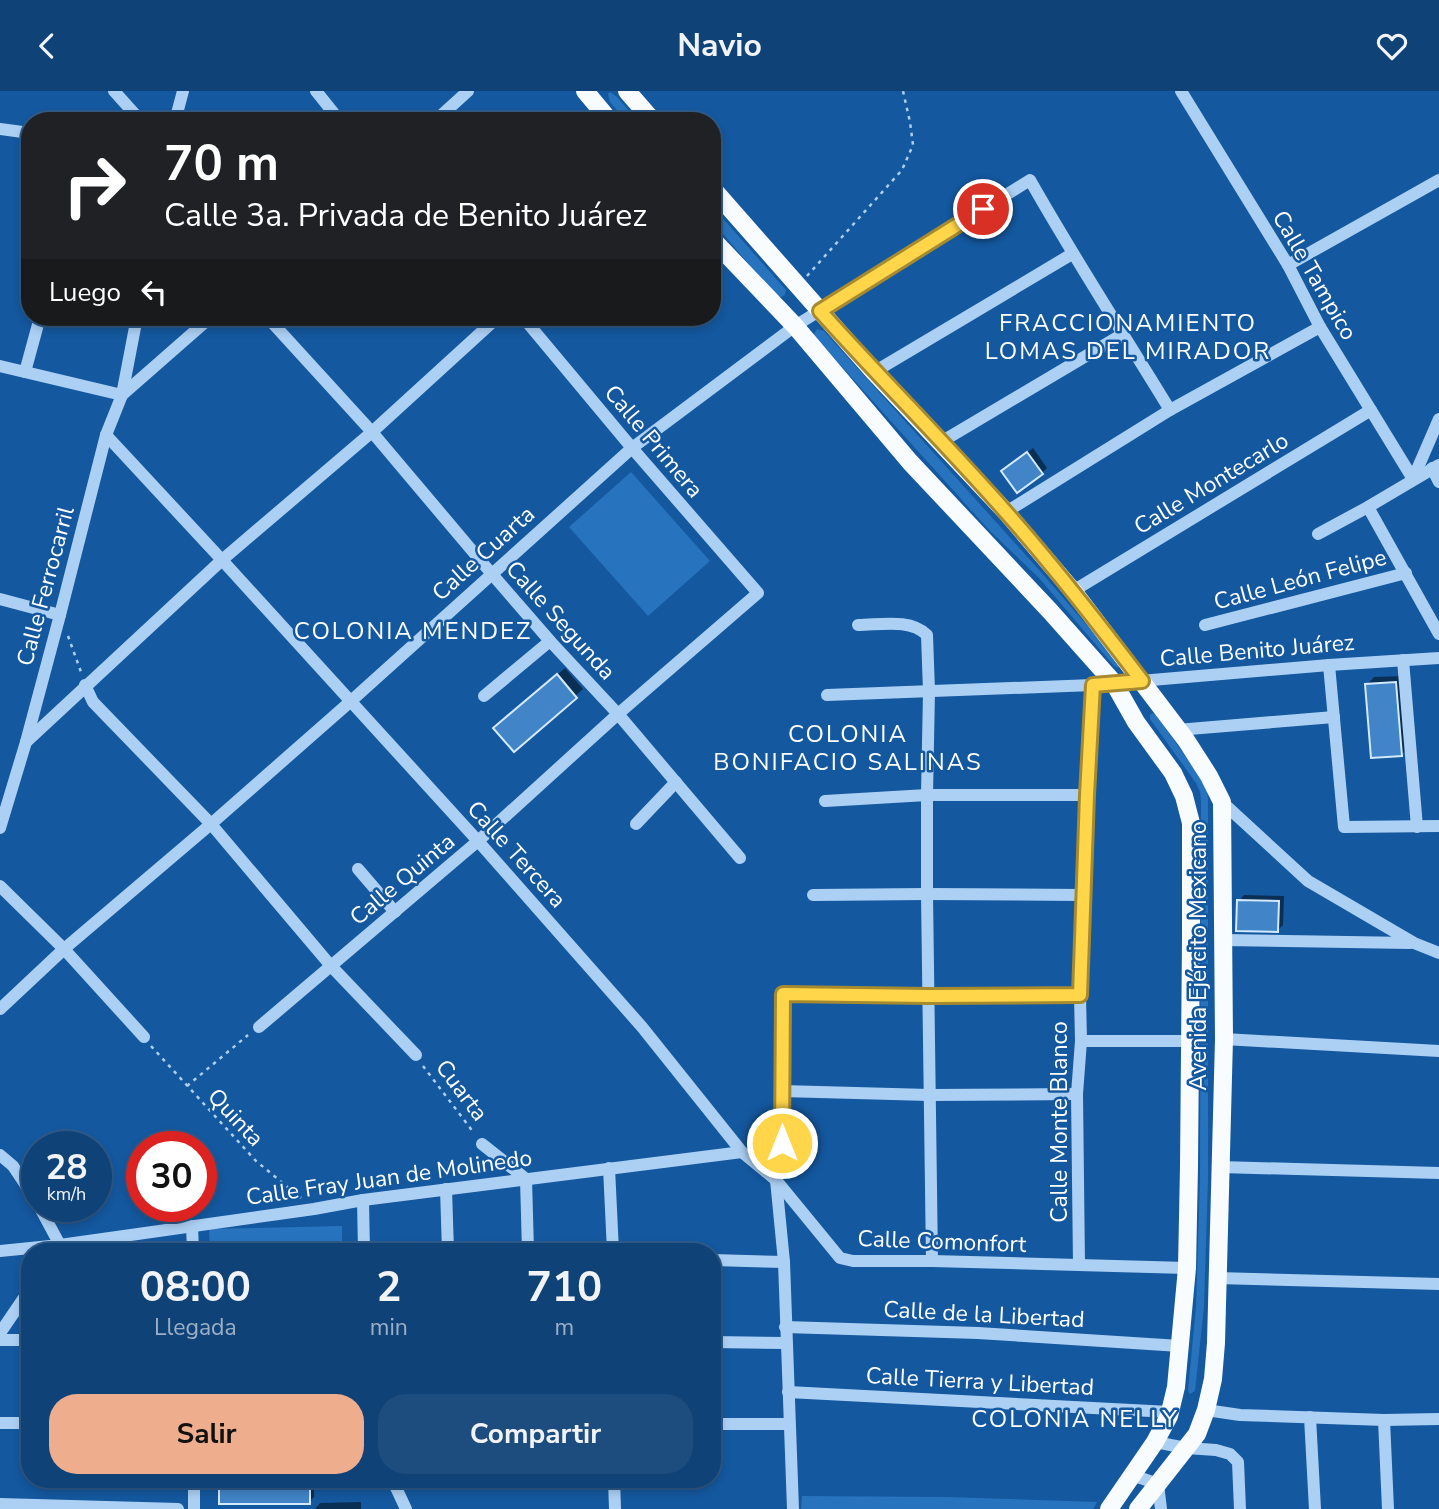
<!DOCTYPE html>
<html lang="es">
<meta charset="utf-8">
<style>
:root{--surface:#0f4277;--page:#1d4d7f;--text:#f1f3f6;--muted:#9bb0c6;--line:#2f5b89;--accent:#eead8d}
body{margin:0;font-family:"Nunito Sans",sans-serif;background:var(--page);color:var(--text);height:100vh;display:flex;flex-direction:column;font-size:26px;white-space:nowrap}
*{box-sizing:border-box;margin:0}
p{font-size:23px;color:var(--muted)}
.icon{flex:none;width:38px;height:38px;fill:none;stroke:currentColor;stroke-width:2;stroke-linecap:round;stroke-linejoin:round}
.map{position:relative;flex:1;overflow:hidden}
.side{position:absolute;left:21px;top:1152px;width:700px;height:245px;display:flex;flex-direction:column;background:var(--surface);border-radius:28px;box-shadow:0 4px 10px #0003,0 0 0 2px var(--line)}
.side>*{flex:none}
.banner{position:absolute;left:21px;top:21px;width:700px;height:214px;border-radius:28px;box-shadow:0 4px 10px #0003,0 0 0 2px var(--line);background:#202124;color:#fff;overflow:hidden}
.speed{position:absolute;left:21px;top:1040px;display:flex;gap:14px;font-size:35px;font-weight:700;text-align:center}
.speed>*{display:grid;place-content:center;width:91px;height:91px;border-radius:50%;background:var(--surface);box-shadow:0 4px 10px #0003,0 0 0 2px var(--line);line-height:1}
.speed small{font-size:18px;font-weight:400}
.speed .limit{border:10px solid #d22;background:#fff;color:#111}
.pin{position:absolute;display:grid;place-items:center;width:60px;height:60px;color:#fff;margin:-30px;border:4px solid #fff;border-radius:50%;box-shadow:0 2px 7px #0007}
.me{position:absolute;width:77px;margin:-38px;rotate:0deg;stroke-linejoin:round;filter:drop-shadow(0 0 5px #0008)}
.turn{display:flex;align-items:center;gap:24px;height:147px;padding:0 28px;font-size:32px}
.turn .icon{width:91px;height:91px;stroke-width:2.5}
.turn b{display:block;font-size:49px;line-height:60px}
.then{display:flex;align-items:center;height:66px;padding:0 28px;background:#0003;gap:14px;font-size:26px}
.eta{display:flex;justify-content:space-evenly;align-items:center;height:119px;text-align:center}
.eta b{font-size:42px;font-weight:700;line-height:49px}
.action{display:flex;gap:14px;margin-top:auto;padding:14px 28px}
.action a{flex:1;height:80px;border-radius:28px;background:var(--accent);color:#111;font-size:28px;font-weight:700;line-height:80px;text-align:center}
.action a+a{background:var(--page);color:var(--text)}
header{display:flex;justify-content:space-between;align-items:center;height:91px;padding:0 28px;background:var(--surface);font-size:32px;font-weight:700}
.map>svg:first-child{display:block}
.green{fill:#2773bd}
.shadow{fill:#0007}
.building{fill:#4184c7;stroke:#d4e9fd;stroke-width:2}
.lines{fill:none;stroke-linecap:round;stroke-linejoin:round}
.path{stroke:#acd0f4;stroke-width:2.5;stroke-dasharray:3.5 5;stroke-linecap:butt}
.minor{stroke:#acd0f4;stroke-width:12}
.major{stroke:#f9fcff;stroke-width:18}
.route-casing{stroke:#a68a30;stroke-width:18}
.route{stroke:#ffd54a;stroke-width:12}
.labels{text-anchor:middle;stroke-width:5;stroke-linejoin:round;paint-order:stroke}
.street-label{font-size:23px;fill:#fff;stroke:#14589f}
.neighbourhood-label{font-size:24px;letter-spacing:2px;fill:#fff;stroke:#14589f}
</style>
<header><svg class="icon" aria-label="back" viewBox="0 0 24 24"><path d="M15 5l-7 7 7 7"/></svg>Navio<svg class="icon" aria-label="heart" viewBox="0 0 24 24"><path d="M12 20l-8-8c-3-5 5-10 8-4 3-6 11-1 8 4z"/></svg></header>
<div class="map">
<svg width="1439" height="1418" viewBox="0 0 1439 1418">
<rect width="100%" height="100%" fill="#14589f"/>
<g class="green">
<polygon points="610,1 617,6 638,30 626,30 610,11 608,3"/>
<polygon points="712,115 786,199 785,204 781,206 776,205 712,130"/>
<polygon points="817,238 824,240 1041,481 1120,573 1118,577 1114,575 1039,487 989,439 815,246 814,243"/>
<polygon points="631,381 710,470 648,525 569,436"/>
<polygon points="1152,622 1156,624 1203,690 1207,699 1208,708 1208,1089 1204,1216 1195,1300 1190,1303 1188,1300 1196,1215 1200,1086 1201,710 1200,701 1196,692 1150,628 1150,624"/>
<polygon points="342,1135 342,1160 210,1160 209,1138"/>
<polygon points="802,1405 947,1406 1097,1411 1093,1418 801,1418"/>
</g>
<g class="shadow">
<polygon points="1033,357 1047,377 1042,382 1003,380"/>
<polygon points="565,577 583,598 514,659 503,630"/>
<polygon points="1403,585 1409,656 1402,663 1367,594 1374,586"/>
<polygon points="1244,804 1284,805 1283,834 1278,839 1239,810"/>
<polygon points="222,1388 314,1388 314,1406 309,1411 220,1389"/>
<polygon points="361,1411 361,1418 315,1418 320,1412"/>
</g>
<g class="building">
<polygon points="1027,361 1043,383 1017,402 1001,380"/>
<polygon points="557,583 577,607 514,661 493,637"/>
<polygon points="1396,591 1402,665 1371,667 1365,593"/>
<polygon points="1237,809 1279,810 1278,841 1236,840"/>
<rect x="219" y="1388" width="91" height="25"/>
</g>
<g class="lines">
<g class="path">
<polyline points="807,185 902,79 913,54 910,31 903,0"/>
<polyline points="68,545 81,581"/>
<polyline points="151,955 256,1070 301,1107"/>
<polyline points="423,975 474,1042"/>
<polyline points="187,995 248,944"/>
</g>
<g class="minor">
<polyline points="114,0 141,30"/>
<polyline points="316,0 340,30"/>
<polyline points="1181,0 1288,174 1320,236 1413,388"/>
<polyline points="175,30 183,0"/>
<polyline points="435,30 468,0"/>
<polyline points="0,38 30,42"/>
<polyline points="1288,174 1439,89"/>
<polyline points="267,226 372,341 491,482 550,550 618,623 740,767"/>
<polyline points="0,275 122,304"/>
<polyline points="25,281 40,226"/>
<polyline points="874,281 1072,163"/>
<polyline points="122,304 211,226"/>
<polyline points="106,344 222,469 478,750 642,936 742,1061 776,1089 840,1167 853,1170 932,1170 1187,1177"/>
<polyline points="941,351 1123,243"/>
<polyline points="1432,377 1439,391"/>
<polyline points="1413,388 1439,328"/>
<polyline points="1368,416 1439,543"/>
<polyline points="1006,421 1170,319 1320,236"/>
<polyline points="1318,443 1368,416 1439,374"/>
<polyline points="1073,500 1371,319"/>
<polyline points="0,508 60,524"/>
<path d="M858,534C880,534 910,527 927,544L929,600L927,704V803L932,1170"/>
<polyline points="1205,534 1406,482"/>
<polyline points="1403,569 1417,736"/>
<polyline points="1329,574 1344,736 1439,735"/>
<polyline points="85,594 93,611 211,733 331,875 416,964"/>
<polyline points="827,604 1093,594 1329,574 1439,567"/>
<polyline points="484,605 550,550"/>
<polyline points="1177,639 1334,626"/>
<polyline points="26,651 222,469 372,341 498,226"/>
<polyline points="825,710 927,704 1087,704"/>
<polyline points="1222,711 1308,790 1414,852 1439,862"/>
<polyline points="636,733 676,691"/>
<polyline points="0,737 26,651 60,524 106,344 122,304 137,226"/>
<polyline points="358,778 395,821"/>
<polyline points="0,795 64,858 144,946"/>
<polyline points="813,804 927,803 1083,804"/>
<polyline points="1224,849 1410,852"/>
<path d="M0,918L64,858L211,733L351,610L632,357L795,235L1030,89C1074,167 1123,242 1170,319"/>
<polyline points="259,936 478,750 618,623 758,502 632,357 526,230 520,226"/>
<polyline points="1224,948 1439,960"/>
<polyline points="1081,950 1190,950"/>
<polyline points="782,1000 929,1004 1077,1003"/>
<polyline points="482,1053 526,1088 528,1160"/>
<polyline points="0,1064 13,1075 37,1111"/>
<polyline points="1220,1076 1439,1082"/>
<polyline points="609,1077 613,1160"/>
<polyline points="446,1098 448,1160"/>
<polyline points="363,1109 364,1160"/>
<polyline points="39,1115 60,1154 55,1160"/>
<polyline points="192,1135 193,1160"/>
<polyline points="0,1160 60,1154 314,1118 363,1109 742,1061"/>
<polyline points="712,1169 784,1171"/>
<polyline points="1079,1174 1077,1003 1081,950 1080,904 1087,704 1093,594"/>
<polyline points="1217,1187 1439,1193"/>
<polyline points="785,1236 978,1242 1180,1255"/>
<polyline points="0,1242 30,1198"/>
<polyline points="0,1249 30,1249"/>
<polyline points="712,1251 786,1252"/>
<polyline points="788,1301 1170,1321"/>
<polyline points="1206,1319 1240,1324 1384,1329 1439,1328"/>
<polyline points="1310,1326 1315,1418"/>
<polyline points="1384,1329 1388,1418"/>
<polyline points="0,1332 30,1332"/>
<polyline points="712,1333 789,1333"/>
<polyline points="1155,1351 1186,1357 1216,1359 1230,1363 1238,1371 1240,1418"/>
<polyline points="1132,1384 1158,1393 1161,1418"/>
<polyline points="392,1388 406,1418"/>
<polyline points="614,1388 615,1418"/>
<polyline points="0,1413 178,1418"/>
<polyline points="194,1418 194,1388"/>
<polyline points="793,1418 784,1171 776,1089 782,1052 783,903 929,905 1080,904"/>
</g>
<g class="major">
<polyline points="585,0 610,30"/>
<polyline points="627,0 653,30"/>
<polyline points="712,97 874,281 1006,421 1073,500 1186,649 1209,685 1222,711 1224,948 1216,1252 1213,1288 1206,1319 1197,1343 1138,1418"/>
<polyline points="712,148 795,235 910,371 1050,520 1114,592 1136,631 1173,682 1184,705 1191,732 1191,847 1189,1075 1187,1177 1176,1296 1169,1325 1155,1351 1109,1418"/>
</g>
</g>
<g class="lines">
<defs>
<path id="route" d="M782,1052L783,903L929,905L1080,904L1087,704L1093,594L1142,590C1098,532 1053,474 1005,420C945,352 881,288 820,220L983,118"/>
</defs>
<use href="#route" class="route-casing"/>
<use href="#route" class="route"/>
</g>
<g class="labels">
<g class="street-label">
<text transform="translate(1315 184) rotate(60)" y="8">Calle Tampico</text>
<text transform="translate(654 350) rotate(50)" y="8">Calle Primera</text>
<text transform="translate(1211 392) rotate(-31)" y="8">Calle Montecarlo</text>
<text transform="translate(483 462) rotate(-42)" y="8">Calle Cuarta</text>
<text transform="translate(1300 488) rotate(-15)" y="8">Calle León Felipe</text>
<text transform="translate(45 495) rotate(-75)" y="8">Calle Ferrocarril</text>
<text transform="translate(561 529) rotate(48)" y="8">Calle Segunda</text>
<text transform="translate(1257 559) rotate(-5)" y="8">Calle Benito Juárez</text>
<text transform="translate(517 763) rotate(48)" y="8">Calle Tercera</text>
<text transform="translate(402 788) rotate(-40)" y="8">Calle Quinta</text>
<text transform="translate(1198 865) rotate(-90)" y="8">Avenida Ejército Mexicano</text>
<text transform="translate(462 999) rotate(53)" y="8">Cuarta</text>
<text transform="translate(236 1026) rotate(47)" y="8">Quinta</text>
<text transform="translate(1059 1031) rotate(-90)" y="8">Calle Monte Blanco</text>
<text transform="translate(389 1086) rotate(-8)" y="8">Calle Fray Juan de Molinedo</text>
<text transform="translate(942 1150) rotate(2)" y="8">Calle Comonfort</text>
<text transform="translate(984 1223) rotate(3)" y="8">Calle de la Libertad</text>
<text transform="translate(980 1290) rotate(3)" y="8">Calle Tierra y Libertad</text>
</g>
<g class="neighbourhood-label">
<text x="1128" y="240">FRACCIONAMIENTO<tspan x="1128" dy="28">LOMAS DEL MIRADOR</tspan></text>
<text x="413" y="548">COLONIA MENDEZ</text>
<text x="848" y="651">COLONIA<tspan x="848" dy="28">BONIFACIO SALINAS</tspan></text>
<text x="1075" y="1336">COLONIA NELLY</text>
</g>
</g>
</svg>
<div class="speed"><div>28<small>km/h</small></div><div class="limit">30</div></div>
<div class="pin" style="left:983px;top:118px;background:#d93025"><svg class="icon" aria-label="arrive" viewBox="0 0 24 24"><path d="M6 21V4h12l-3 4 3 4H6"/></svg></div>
<svg class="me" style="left:782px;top:1052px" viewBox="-20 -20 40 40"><circle r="17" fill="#ffd54a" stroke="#fff" stroke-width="3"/><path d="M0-11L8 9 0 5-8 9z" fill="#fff"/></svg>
<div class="banner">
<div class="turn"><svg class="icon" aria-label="right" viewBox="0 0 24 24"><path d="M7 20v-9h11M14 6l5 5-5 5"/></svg><div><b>70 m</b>Calle 3a. Privada de Benito Juárez</div></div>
<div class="then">Luego<svg class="icon" aria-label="left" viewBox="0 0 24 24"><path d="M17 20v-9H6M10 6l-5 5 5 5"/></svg></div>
</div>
<section class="side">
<div class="eta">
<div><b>08:00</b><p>Llegada</p></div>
<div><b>2</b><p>min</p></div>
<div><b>710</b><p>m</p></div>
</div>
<div class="action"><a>Salir</a><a>Compartir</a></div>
</section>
</div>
